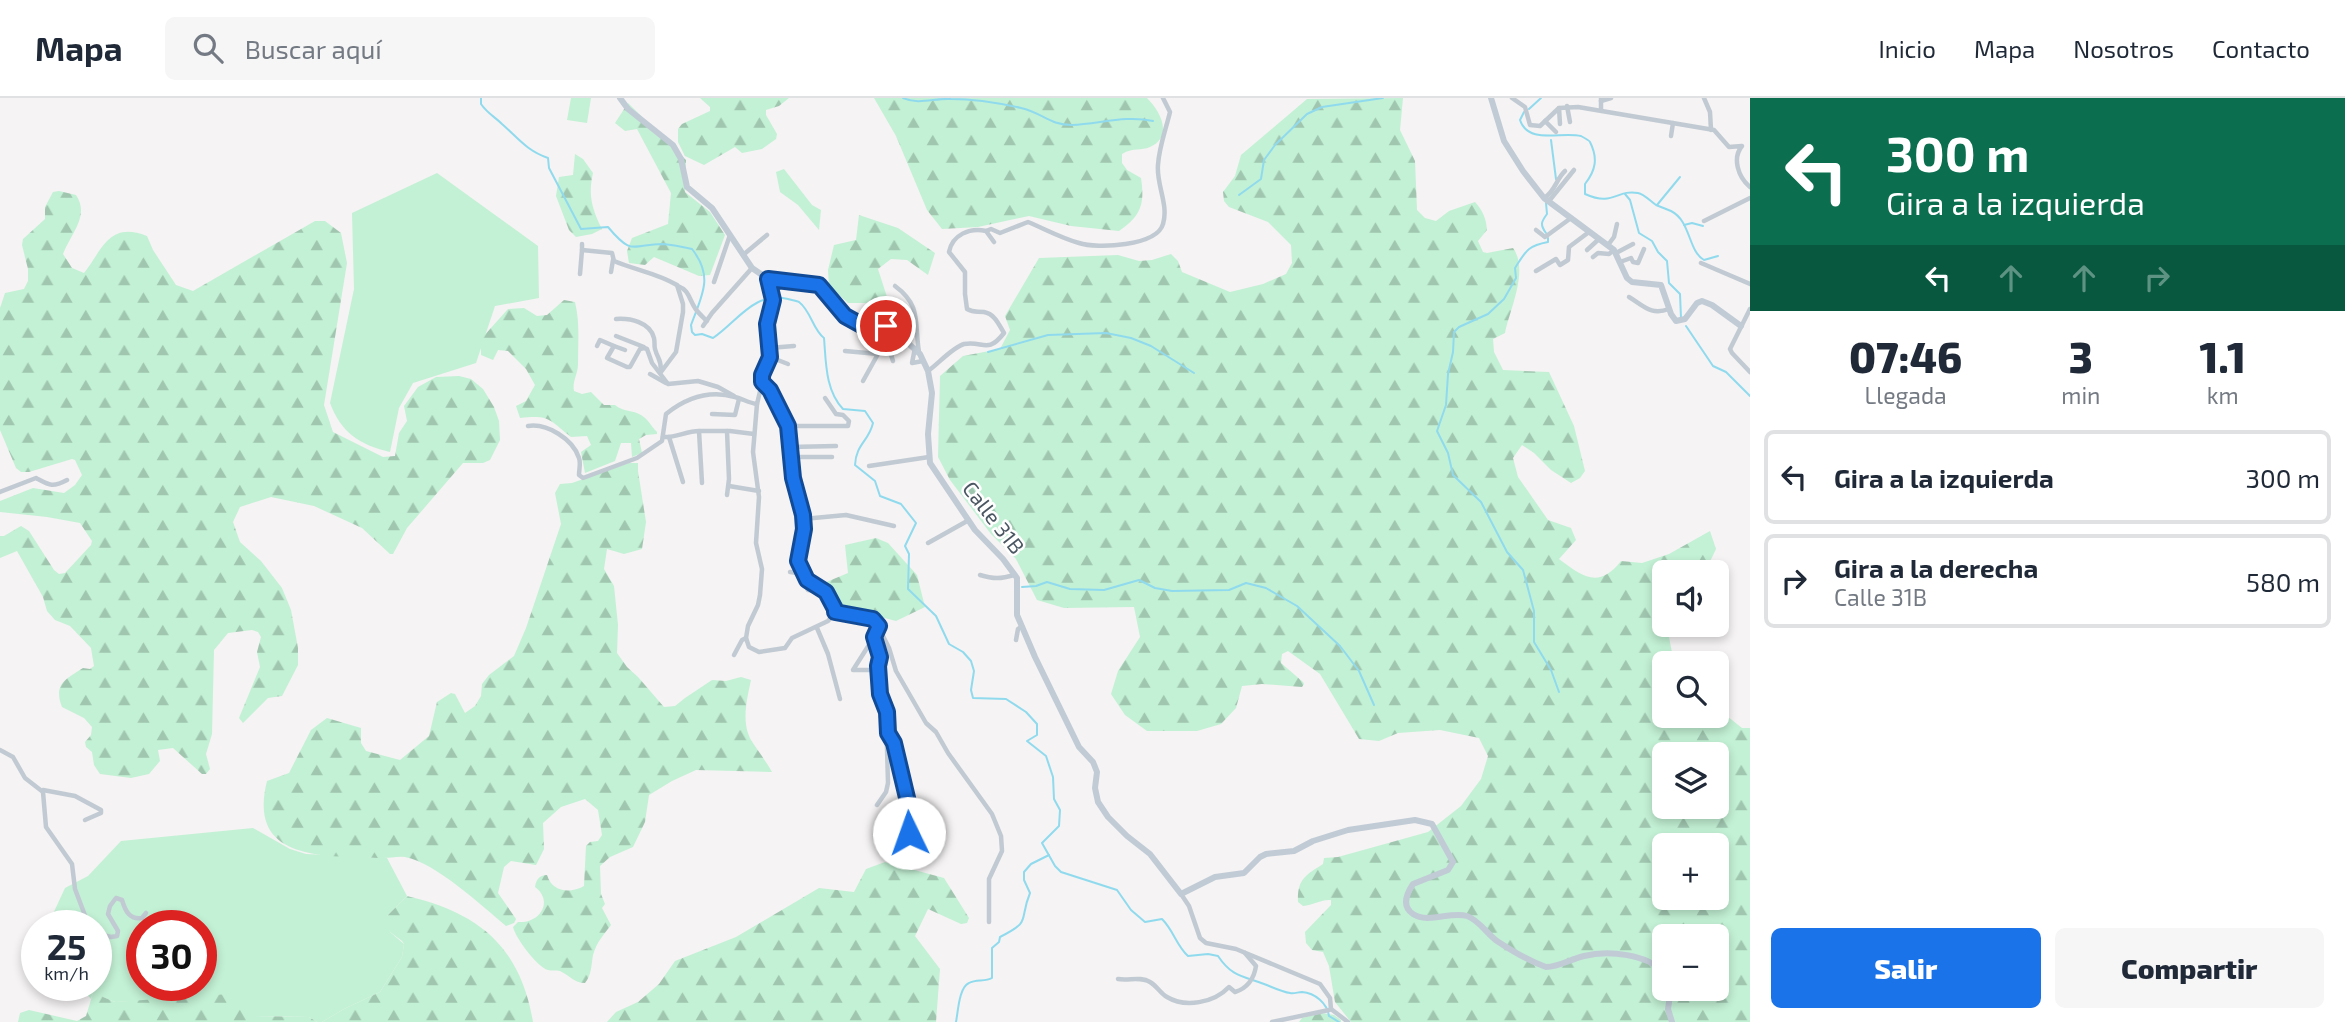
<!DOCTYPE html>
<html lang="es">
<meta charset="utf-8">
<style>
:root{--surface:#fff;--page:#f6f6f7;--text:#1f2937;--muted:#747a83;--line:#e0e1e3;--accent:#1a73e8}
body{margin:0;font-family:"Exo 2",sans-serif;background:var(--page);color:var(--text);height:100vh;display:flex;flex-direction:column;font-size:26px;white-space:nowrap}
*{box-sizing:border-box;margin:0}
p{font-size:23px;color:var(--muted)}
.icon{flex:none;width:38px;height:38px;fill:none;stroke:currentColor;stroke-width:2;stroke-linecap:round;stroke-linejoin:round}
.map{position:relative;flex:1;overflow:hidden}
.drawer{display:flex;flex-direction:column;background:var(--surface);width:595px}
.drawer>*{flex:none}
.guide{background:#0b6e4f;color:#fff;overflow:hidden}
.buttons{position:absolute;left:1652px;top:462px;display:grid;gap:14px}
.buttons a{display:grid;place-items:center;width:77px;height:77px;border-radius:10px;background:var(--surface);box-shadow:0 4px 10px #0003;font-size:35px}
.speed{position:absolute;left:21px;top:812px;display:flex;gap:14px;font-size:35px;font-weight:700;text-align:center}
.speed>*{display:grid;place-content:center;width:91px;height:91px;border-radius:50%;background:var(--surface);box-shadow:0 4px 10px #0003;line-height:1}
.speed small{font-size:18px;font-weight:400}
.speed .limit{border:10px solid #d22;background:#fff;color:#111}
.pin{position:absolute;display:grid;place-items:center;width:60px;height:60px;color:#fff;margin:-30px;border:4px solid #fff;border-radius:50%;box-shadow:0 2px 7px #0007}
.me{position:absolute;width:77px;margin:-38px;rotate:357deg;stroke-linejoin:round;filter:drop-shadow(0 0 5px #0008)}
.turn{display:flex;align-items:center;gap:24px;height:147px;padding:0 21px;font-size:32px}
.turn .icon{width:91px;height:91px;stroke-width:2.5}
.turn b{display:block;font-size:49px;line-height:60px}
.lanes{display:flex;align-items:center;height:66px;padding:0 21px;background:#0003;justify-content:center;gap:35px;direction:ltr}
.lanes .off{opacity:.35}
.eta{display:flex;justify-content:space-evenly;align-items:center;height:119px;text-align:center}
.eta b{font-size:42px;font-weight:800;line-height:49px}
.button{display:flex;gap:14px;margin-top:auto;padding:14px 21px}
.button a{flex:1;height:80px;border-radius:10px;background:var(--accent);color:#fff;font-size:28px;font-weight:800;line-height:80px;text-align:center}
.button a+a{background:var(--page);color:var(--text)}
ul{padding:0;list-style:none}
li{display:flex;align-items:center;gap:21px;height:94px;margin:0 14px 10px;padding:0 7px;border:4px solid var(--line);border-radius:10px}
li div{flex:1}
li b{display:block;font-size:26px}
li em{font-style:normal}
header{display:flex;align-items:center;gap:42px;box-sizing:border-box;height:98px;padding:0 35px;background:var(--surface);border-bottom:2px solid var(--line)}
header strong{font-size:33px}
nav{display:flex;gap:38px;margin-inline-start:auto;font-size:24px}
.search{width:490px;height:63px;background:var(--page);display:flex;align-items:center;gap:18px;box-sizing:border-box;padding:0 24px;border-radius:10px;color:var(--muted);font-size:26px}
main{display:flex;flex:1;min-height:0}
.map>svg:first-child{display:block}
.grass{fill:#c3f1d5;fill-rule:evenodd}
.forest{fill:url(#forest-firs);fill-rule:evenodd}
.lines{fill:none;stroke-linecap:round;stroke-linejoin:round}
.stream{stroke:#90daee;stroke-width:2}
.street{stroke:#c1cad2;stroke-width:4.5}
.secondary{stroke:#c1cbd6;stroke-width:6}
.route-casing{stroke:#114b97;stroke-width:18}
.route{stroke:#1a73e8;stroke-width:12}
.labels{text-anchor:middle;stroke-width:5;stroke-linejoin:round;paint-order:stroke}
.street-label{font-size:21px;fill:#4a5661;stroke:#fff}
</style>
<header>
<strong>Mapa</strong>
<div class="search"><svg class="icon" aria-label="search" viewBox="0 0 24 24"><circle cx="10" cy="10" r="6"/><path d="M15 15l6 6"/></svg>Buscar aquí</div>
<nav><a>Inicio</a><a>Mapa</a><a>Nosotros</a><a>Contacto</a></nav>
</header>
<main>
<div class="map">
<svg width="1750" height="924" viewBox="0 0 1750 924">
<defs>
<pattern id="forest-firs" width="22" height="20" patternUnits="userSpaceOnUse" patternTransform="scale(1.75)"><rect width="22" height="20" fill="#c3f1d5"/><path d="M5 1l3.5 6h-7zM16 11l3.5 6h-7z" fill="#a0c6b0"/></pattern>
</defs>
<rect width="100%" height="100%" fill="#f5f3f3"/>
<g class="grass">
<polygon points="571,0 591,0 587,25 567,22"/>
<polygon points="784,71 812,107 821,112 819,132 798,107 780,94 776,74"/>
<path d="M437,75L538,148L539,200L495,208L476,265L413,285L399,310L390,354C359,347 341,334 330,305L354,191L352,115Z"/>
<path d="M253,730L290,751L306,756L387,760L407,798L387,818L390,834L404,846L402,859L380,894L344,911L322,924H317L309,919L252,918L168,902L115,904L93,895L91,901L79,887H96V828H56L52,818L65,790L88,778L121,743ZM142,828H201V887H142Z"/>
</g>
<g class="forest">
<polygon points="700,0 789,0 779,8 766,12 766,17 777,36 776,41 762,51 742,55 735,49 704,67 685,58 678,44 678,31 682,26 710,13 710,9"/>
<path d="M874,0H1147C1160,13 1174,38 1150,49C1141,53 1134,49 1122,56V65L1127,72L1141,80C1145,106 1141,118 1119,133L1071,128L1029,118L978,129L942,131L927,112L896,38Z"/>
<path d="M1403,0L1400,32L1415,63L1417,112L1425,120L1436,123L1449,113L1475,104C1483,113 1486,120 1487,132L1478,143L1483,154L1487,155L1513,150C1529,172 1510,211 1505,235L1493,241L1494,254L1503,272L1549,274L1574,328L1585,373L1580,380L1571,385L1551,372L1534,355L1522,347L1513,360L1518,379L1548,422L1571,430L1576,442L1559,461C1583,479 1599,491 1621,463L1642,465L1669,456L1710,433L1716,451L1705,474H1664V527H1676L1669,539L1674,565H1664V618H1717V610L1742,630H1750V924H1351L1335,904L1329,868L1323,854L1312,852L1306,845L1305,834L1331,807V802C1322,801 1313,807 1303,808L1298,804C1297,781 1306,777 1323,766L1324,760L1338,759L1428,734L1461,708L1481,681L1488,658L1479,640L1440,632L1398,635L1379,643L1359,641L1320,576L1288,553L1282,556L1281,565L1303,584L1304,586L1302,589L1262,586L1242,588L1236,610L1221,626L1197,633H1147L1125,617L1111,596L1118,573L1140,539L1134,509L1064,510L1037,502L1016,461L991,436L950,382L938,359L940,278L963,258L1000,251L1010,232L1005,218L1039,160L1118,157L1139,163L1152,162L1171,156L1178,163L1182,174L1230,194L1263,186L1286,176L1292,165L1291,147L1268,124L1229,109L1224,103L1223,94L1235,78L1241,57L1307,1ZM1664,656H1717V709H1664ZM1664,747H1717V800H1664ZM1664,838H1717V891H1664Z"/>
<polygon points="628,5 686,62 685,94 710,114 725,137 710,177 699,178 654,159 645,167 629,165 627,153 632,140 668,126 671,95 637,31 625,33 615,25"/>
<path d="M575,56L583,61L593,75C588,97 592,111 602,131L592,136L576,139L569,132L556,98L559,79L573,77Z"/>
<path d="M59,93L76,97C90,118 71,135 63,156L72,170L84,175C103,151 109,123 147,138L153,152L176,187L193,193L315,123H325L341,135L347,165L324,307L333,334L383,359L395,358L399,335L407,323L404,308L418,289L436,279L459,278L471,281L483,291L494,309L499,323L500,342L490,362L483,365H463L407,430L393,456H390L362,430L314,408L271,399L240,409L233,424L240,444L261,463L282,490L291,512L298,550V567L282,598L268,600L243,625L239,620L260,569L257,554L261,539L258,534L252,532L228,535L214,552L212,636L206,656L210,671L206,676H202L173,650L158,652L160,663L149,676L131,680L100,676L94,667L92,654L86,649L85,644L91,637L92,629L84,620L62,609C53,586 66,581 83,570L90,571L94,568L91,550L70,528L55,522L47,513L43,499L17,453L0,460V438H4L21,428L29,433L54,472L59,476L65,475L91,447L92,443L80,425L47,419L0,414V403L33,390L64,395L75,387L82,377L75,362L72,361L29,374H21L16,370L0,332V210L5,195L24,191L28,183V171L22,147L23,141L45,121V109L53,94Z"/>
<polygon points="859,117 898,130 935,155 928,177 907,162 891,161 878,171 887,199 866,205 848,205 829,188 828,172 834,147 856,142"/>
<path d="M564,202L575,204C580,224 578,245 578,266C578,276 572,283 574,293L582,296L591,294L604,307H615C623,314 633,312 641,317C648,321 651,328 657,334V336L646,337L639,341L642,355L632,359L631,345H621L615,363L585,375L581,354L591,347L587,338L571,339C548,321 550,317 520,320L516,308L526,303L535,287L526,271L508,253L498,252L493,262L481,257V241L508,211L524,210L537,218L547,217Z"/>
<path d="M629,365H638V373L646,424L642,451L624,456L607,451L604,471L614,488L618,527L617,555L627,569L638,579L664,609L675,608L685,600L712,582L726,583L741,579L751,582C747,601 741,624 751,642C758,653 766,663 772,674L696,672L672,683L649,697L645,724L633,749L610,759L600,768L601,796L605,806L602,810L611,827C603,838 597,843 593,857C591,868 592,876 585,885C574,885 569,877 560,873C556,872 552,873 548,872C537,869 515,839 513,829L518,824C540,826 554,803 535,789C536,782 539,777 547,777C552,794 570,796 584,788L586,748L590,744L598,743L602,737L598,712L585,701L561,709L543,725L544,751L536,767L511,763L504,769L498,795L516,821L514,825L506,828C481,807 436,765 405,759C398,758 390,760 383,760C329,757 246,766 267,683L289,675L311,632L327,620L361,630V645L366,653L400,662L429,638L437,604L451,595L455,596L465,615L475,608L481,598L482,586L489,577L514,558L526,530L561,426L555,395L560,386L572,385Z"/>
<polygon points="876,440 888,445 917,477 925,509 896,523 839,508 824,485 848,475 845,447"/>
<polygon points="885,764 944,780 969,820 967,825 961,826 928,811 915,838 940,871 936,924 607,924 616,914 638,904 659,886 675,863 736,839 819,790 854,794 866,771"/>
<path d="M407,798C479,815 520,848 533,924H322L344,911L380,894L402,859L404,846L402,843L390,834L385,825L387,818Z"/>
<polygon points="98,894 103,899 115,904 229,896 246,901 252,918 309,919 317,924 18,924 20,915 29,912 77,923 86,918 93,895"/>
<polygon points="1322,915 1334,917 1341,922 1341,924 1299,924 1302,920"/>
</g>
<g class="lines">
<g class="stream">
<path d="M481,0V6C487,15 495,19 502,26C518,40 527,53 548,60L549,70L581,131L608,129C633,159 632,146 663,146C673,147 683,149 692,151C714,179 702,197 691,227L692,234L695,237L702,236L713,240C738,223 754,193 788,201C791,202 797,203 799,204C811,213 813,232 824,240C826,263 825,292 843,311L865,313L873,325C869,343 856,346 855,367L875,383L880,398L901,406L916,425L905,448L909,456L908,491L936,518L949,546L963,554L971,563L974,573L971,592L973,600L1006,601L1026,614L1037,626V637L1027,643L1046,658L1053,679L1054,701L1060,712L1059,728L1042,745L1055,768L1061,774L1117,792L1131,812L1145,824L1162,821C1174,833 1176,847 1188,858L1208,856L1218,858C1232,879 1243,878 1264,886C1272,889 1282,894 1290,895C1294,896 1298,894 1302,894C1315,895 1327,905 1329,918L1339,924"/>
<path d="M903,0C919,7 934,0 951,1C973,1 999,5 1021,10C1043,15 1049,27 1072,27C1099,26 1126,17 1153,23"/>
<polyline points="1529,11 1541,0"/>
<path d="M1524,14L1520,22C1528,47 1562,33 1581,38C1581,38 1590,43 1590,44C1598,60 1596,72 1585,86V96C1614,109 1616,91 1638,95C1644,96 1650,103 1656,107C1661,109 1666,111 1671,113C1691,123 1688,153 1704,162L1718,158"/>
<polyline points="1551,42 1556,81"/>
<polyline points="1625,96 1630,102 1639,135 1652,143 1658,154 1667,163 1669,185 1680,196 1681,220"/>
<polyline points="1239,97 1261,81 1264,62 1275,47 1307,16 1322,9 1383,0"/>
<path d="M1546,105L1547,116C1541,124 1540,127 1546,135"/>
<polyline points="1657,107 1680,79"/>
<polyline points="1684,127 1692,125 1703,128"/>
<path d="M1548,140V144C1527,148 1526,153 1515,170L1516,180L1504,201L1488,216L1459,229L1454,234L1453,254L1448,276L1446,307L1437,333L1448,355L1453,377L1481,404L1507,454L1523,472L1534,513V544L1551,572L1559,594"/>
<polyline points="1686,228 1713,268 1726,274 1750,298"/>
<polyline points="988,254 1048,237 1106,235 1131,240 1151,248 1194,275"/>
<polyline points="1022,489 1036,488 1047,484 1070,491 1104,492 1139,482 1155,490 1172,493 1229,492 1246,485 1266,490 1297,508 1340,548 1359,573 1374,607"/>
<path d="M956,924C958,914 959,889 969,885C976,881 985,884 992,880V850L999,844L1000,839C1033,822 1018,824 1030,795L1024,782V774L1031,766L1049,757"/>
</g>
<g class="street">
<path d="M1512,0L1525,9L1530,27L1540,28L1559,10L1578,9L1714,32L1729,49L1742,48C1732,60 1738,79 1750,89"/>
<polyline points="1704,0 1710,14 1711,32"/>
<polyline points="1601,3 1611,0"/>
<polyline points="1567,8 1570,24"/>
<polyline points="1559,10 1560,26"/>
<polyline points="1601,12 1601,0"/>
<polyline points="1545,23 1556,34"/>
<polyline points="1671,38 1673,25"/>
<path d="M1544,100C1555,94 1556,81 1565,73"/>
<polyline points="1549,103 1574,72"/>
<polyline points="1704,123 1750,100"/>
<polyline points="1536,132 1545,139 1571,120"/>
<path d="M986,133L991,131L1000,135L1028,124C1045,131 1061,140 1079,145C1097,151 1157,148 1163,126C1169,107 1156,86 1158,67C1159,49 1166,31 1170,14L1163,0"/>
<path d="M582,146V152L612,155L614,163C635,172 657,175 677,187L683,206V214L676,254L661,274"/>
<polyline points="1608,147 1614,139 1617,126"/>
<polyline points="1587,152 1599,141"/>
<polyline points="1616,155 1633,146"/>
<polyline points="743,157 767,137"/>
<polyline points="1593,159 1598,155 1609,156 1614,152"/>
<polyline points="1620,164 1631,160 1633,164 1638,165 1644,151"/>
<polyline points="1701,165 1750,186"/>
<polyline points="1536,173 1556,161 1560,167 1568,162 1569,149 1589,134"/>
<polyline points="611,174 613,162"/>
<polyline points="580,176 582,152"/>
<polyline points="714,184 730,137"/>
<path d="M678,188C689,192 689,201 695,210C698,215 703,219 707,223"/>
<path d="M895,188C922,208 914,224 919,254"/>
<path d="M1629,199C1644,208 1651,218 1669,211"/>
<polyline points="1750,211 1730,251 1732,255 1750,274"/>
<path d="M616,221C630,220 650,224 654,240C655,244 654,248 655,251C658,262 661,260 661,273"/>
<polyline points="703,228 712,215 752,170"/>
<polyline points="616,238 644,249"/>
<polyline points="887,244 893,263"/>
<polyline points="597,248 600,242 614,248 607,260 627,269 630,269 640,251 644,250 647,251 652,265 668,286 698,283 718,289 734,298"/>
<polyline points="614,248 625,252"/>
<polyline points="769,250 794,248"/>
<polyline points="915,250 912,265 923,263"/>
<polyline points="845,253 878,256 884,252 890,229"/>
<polyline points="770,259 788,266"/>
<path d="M928,273C938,266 953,249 964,246C983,242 987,257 1004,235C999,227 995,216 984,214C977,213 974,215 967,211L965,196V174L949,154C952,137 970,129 986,133L994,144"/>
<polyline points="650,276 666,285"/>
<polyline points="863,283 878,256"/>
<polyline points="757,306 753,354 759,399 756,445 762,471 760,497 758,507 748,528 746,540 749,549 759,554 785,550 792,540 828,523 835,515 835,511 824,491 811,486 807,482 798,463 804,431 803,417 793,380 788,328 770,292 762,284 762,277 770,259 767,226 773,202 768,181"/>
<polyline points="712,316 735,317 739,301"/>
<path d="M528,328C547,325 573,341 579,360C581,365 579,371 579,377L583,380L637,360L662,343L666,316C686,300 710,292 735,299C743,301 749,305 757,306L762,285"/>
<polyline points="788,328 848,328 849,323 843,317 836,316 825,300"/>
<polyline points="699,333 730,333 754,336"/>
<polyline points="727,333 729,381 727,397"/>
<path d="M663,339C676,340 686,333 699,333L702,385"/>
<polyline points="669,339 683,384"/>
<polyline points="790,349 836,348"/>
<polyline points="791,359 832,359"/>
<polyline points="869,368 929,359"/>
<polyline points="729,388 759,393"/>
<path d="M0,394L36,380C49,387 52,390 67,382"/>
<polyline points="803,421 846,417 894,428"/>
<polyline points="928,445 969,422"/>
<polyline points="790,474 798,475 808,492 815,493"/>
<path d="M980,477C993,481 1001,481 1014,477"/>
<polyline points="835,515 869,520 876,524 889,550 896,573 926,625 936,634 948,655 992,716 1001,738 1002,753 989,781 989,824"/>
<polyline points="817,530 828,556 840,601"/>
<polyline points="1016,542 1018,531 1022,528"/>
<polyline points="734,557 742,542 746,540"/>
<polyline points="873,575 873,572 853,572 874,539"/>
<polyline points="889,636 894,645 908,704 909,735 894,748"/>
<polyline points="0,652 13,659 25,680 43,694 46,729 72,766 75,791 89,828"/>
<polyline points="43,692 75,698 101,712 101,715 85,722"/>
<polyline points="877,707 886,694 888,685 886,614 880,596 878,568 880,559 874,539 879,529"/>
<polyline points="1181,796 1189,808 1200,840 1206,845 1236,851 1320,886 1330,900 1331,911 1329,912 1272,924"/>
<path d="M96,835L111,839L117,838L118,833L108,816L110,808L116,800L122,802C125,812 129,822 142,820L146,815"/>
<path d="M1118,881C1129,883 1140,878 1150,884C1157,888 1160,895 1167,899C1185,910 1214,905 1229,889L1235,894C1248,890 1254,881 1256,868L1245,855"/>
<polyline points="1331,911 1348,924"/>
</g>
<g class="secondary">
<path d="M620,0L628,11L673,47L681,61L687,89L712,110L752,170L768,181L819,187L845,218L865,229L883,227L890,229L920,256L928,273L932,295L928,336L930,365L975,432L1003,461L1017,480V517L1035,559L1079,649L1093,664L1097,674L1095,690L1098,704L1108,719L1127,738L1150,756L1181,796L1215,779L1244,775L1260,759L1266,756L1294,753L1313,743L1348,732L1415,722L1432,726L1453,764L1448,772L1413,786C1407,795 1401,808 1413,816C1428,826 1451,813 1467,818C1479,822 1487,836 1497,843C1512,853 1529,863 1546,869C1559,869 1571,861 1584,858C1608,852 1648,856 1664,875"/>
<polyline points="1491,0 1504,43 1523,73 1544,100 1614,152 1627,180 1632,184 1661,187 1671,216 1676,223 1685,221 1697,205 1702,203 1712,207 1741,228"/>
<polyline points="1671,891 1668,911 1672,924"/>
</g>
</g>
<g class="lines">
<defs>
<polyline id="route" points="886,228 865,229 845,218 819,187 768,181 773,202 767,226 770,259 762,277 762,284 770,292 788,328 793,380 803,417 804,431 798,463 807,482 826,494 835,511 835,514 873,521 879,528 874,539 880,559 878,568 880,596 887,614 888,635 894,645 908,704 909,735"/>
</defs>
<use href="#route" class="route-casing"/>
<use href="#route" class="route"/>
</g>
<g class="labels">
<g class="street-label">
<text transform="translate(993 420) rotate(52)" y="7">Calle 31B</text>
</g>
</g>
</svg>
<div class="buttons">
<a><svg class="icon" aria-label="sound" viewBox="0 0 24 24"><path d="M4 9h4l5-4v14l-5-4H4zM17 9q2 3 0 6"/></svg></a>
<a><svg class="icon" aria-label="search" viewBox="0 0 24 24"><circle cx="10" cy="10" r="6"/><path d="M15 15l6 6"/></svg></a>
<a><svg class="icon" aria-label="layers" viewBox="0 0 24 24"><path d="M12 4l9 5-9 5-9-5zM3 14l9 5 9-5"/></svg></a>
<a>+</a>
<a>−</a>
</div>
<div class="speed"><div>25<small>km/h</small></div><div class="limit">30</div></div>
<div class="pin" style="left:886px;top:228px;background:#d93025"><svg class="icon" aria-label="arrive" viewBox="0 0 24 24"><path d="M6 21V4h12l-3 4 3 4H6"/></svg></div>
<svg class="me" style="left:909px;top:735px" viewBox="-20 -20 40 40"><circle r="19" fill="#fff"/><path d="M0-13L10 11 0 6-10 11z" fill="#1a73e8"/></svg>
</div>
<section class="drawer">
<div class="guide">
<div class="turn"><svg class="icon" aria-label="left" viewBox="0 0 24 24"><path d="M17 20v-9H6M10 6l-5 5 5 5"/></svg><div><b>300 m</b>Gira a la izquierda</div></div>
<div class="lanes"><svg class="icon" aria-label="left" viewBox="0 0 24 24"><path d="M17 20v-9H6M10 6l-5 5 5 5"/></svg><svg class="icon off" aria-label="ahead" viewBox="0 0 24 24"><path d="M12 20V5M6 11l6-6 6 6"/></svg><svg class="icon off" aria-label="ahead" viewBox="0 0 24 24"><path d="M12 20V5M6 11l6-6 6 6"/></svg><svg class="icon off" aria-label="right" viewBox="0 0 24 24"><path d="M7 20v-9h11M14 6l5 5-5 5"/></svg></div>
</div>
<div class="eta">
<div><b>07:46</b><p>Llegada</p></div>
<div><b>3</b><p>min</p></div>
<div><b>1.1</b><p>km</p></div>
</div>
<ul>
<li><svg class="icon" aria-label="left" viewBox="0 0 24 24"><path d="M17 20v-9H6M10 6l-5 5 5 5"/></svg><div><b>Gira a la izquierda</b></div><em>300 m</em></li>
<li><svg class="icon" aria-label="right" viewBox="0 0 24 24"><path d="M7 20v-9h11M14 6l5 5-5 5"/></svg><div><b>Gira a la derecha</b><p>Calle 31B</p></div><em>580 m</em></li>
</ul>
<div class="button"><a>Salir</a><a>Compartir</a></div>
</section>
</main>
